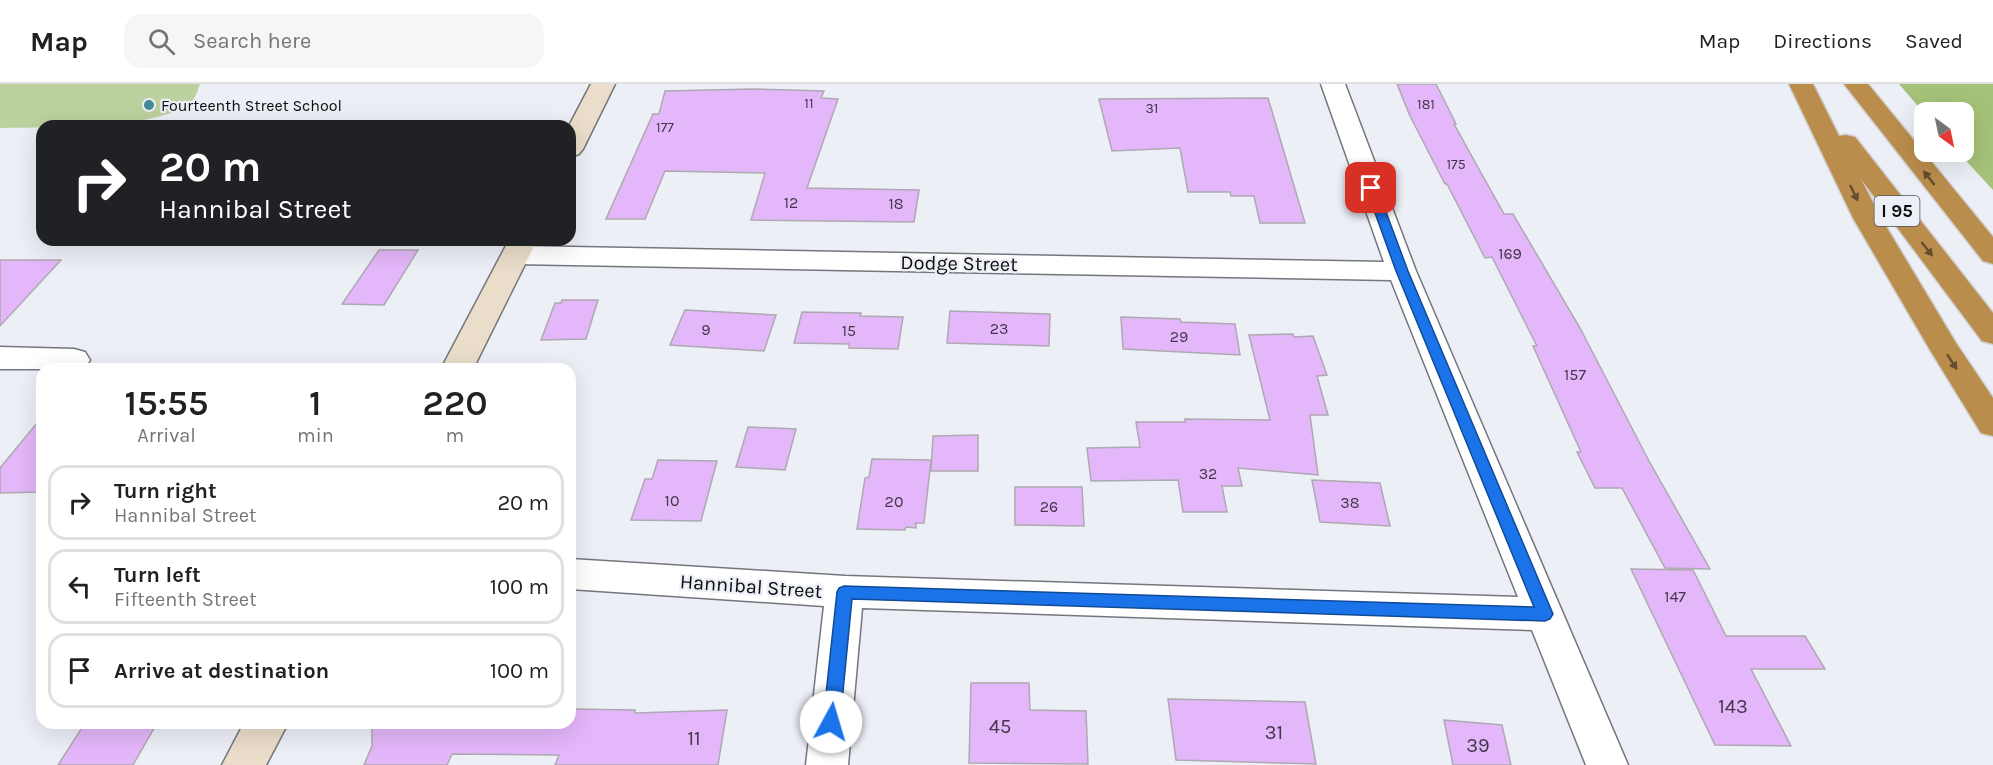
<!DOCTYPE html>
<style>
:root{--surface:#fff;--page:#f6f6f6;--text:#202124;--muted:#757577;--line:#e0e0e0}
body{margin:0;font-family:Karla,sans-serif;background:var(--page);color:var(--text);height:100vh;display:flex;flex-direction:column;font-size:22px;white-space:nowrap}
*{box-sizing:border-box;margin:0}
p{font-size:20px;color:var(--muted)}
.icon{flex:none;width:33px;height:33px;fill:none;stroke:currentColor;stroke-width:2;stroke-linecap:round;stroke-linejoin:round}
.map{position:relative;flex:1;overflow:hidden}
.panel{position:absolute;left:36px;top:279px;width:540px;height:366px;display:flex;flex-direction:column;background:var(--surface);border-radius:18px;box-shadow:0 6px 24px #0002}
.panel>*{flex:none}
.hud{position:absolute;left:36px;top:36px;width:540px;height:126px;border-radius:18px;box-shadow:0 6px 24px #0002;background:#202124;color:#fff;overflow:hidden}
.needle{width:39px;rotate:147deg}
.tools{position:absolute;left:1914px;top:18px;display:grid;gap:12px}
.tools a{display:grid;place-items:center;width:60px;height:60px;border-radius:12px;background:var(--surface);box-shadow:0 6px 24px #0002;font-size:30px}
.pin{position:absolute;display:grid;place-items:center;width:51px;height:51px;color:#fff;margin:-26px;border-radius:12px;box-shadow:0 3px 9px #0006}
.me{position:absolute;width:66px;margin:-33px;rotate:6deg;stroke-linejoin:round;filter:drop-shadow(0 0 4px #0008)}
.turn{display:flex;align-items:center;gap:21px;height:126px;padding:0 24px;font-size:27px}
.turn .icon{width:78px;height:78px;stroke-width:2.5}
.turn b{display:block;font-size:42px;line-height:51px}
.eta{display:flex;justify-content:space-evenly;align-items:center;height:102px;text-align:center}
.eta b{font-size:36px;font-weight:600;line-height:42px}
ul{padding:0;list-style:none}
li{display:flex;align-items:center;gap:18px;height:75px;margin:0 12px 9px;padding:0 12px;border:3px solid var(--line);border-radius:18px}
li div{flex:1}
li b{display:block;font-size:22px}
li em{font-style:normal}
header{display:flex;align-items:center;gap:36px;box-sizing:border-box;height:84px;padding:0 30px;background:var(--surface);border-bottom:2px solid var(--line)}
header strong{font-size:28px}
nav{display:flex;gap:33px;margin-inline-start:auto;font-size:21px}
.search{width:420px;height:54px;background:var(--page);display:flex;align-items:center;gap:15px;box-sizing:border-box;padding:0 21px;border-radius:18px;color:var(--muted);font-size:22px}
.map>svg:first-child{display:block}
.green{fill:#bcd19e}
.forest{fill:#a6c278}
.building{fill:#e4b6fa;stroke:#ada9b0;stroke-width:1.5}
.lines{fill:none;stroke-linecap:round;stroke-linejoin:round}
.street-casing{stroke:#75767d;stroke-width:3}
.secondary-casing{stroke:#75767d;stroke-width:3}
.highway-casing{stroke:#cfcfcf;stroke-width:3}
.street{fill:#fff;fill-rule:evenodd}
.secondary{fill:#eaddc9;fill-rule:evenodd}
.highway{fill:#ba8d4c;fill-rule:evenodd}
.oneway{fill:#644d2e}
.route{fill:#1a73e8;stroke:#114b97;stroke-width:1.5}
.poi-dot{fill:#458a95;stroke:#edeff7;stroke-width:2}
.labels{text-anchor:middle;stroke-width:4.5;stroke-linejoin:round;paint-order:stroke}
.far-number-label{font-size:14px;fill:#43374a}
.far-poi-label{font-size:16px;fill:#0d0d10;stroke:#edeff7;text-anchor:start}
.number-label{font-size:16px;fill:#43374a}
.shield{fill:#edeff7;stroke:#505155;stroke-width:1.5}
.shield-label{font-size:18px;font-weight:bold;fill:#0d0d10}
.street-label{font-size:20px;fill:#0d0d10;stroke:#edeff7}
.near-number-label{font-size:20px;fill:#43374a}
</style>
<header>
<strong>Map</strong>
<div class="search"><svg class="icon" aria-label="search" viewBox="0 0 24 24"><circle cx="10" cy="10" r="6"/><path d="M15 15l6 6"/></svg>Search here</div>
<nav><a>Map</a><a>Directions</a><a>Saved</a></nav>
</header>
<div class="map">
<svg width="1993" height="681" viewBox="0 0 1993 681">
<rect width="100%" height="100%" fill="#edeff7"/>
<path class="green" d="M0,0H200C198,5 196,13 192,17C164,46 41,43 0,44Z"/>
<polygon class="forest" points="1899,0 1993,0 1993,106 1958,68 1964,68 1964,28 1924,29"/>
<g class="building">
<polygon points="1397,0 1436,0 1456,40 1454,40 1504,130 1513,130 1580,244 1649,377 1710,485 1665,484 1622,404 1595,404 1577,368 1581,368 1533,262 1537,262 1492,173 1485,174 1447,100 1445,100 1410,32"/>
<polygon points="754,5 824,7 821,14 838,15 807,104 919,106 914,138 751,136 765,89 665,87 645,135 606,135 653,30 659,30 665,7"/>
<polygon points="1268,14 1305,139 1260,139 1254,112 1231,112 1230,108 1188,108 1180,64 1112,67 1099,15"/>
<polygon points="379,166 418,166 384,221 342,220"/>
<polygon points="0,176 61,176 0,242"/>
<polygon points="562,216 598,216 586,255 541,256 555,219 561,219"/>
<polygon points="685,226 776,231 764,267 670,261"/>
<polygon points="950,227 1050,230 1049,262 947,259"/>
<polygon points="802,228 861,229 860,232 903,233 898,265 849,264 849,260 794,259"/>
<polygon points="1121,233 1180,235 1181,238 1235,240 1240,271 1123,265"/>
<polygon points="1293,250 1294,253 1313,252 1327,291 1317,292 1328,331 1310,331 1318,391 1238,384 1242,402 1222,402 1227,428 1183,428 1178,396 1091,397 1087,364 1140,363 1136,338 1185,338 1185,335 1270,336 1249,251"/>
<polygon points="42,333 42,408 0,409 0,384"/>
<polygon points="748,343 796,345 785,386 736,383"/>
<polygon points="978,351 978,387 931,387 933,352"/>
<polygon points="872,375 931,376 924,439 916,439 916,444 906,443 905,446 857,445 865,394 869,393"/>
<polygon points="658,376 717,377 701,437 631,436 645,395 652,395"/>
<polygon points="1312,396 1380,399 1390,442 1320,438"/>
<polygon points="1015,403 1082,403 1084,442 1015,441"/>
<polygon points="1631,485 1693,486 1726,552 1805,552 1825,585 1751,585 1791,662 1715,661"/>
<polygon points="971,599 1029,599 1030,626 1086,627 1088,680 969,679"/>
<polygon points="1168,615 1305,618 1316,680 1176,676"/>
<polygon points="573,625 635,626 635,629 727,626 718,681 555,681 559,671 452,670 447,681 364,681 372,662 372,639 570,639"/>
<polygon points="1444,636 1502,641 1511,681 1453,681"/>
<polygon points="85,639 157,639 133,681 58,681"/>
</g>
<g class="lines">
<defs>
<g id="street">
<polygon points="1321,0 1345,0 1416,187 1628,681 1586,681 1532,546 862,524 848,681 806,681 824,522 570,505 570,475 845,492 1518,513 1391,196 516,180 506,177 502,171 506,165 516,162 1384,178"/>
<polygon points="0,263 74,265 85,268 90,276 85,284 80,285 0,285"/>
</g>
<g id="secondary">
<polygon points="591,0 615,0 583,65 579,70 570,73 569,42"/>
<polygon points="509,156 537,156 473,285 441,285"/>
<polygon points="244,639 288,639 266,681 222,681"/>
</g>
<g id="highway">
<polygon points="1789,0 1813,0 1839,52 1846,51 1855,53 1993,229 1993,260 1982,257 1861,95 1881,134 1956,259 1993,314 1993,352 1981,349 1930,266 1853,134"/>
<polygon points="1844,0 1868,0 1993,153 1993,180 1983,177"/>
</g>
</defs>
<use href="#street" class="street-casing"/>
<use href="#secondary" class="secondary-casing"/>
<use href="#highway" class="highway-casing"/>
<use href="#street" class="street"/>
<use href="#secondary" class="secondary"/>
<use href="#highway" class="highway"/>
</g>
<defs><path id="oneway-solid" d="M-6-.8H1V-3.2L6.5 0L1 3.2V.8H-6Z" transform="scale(1.5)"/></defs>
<g class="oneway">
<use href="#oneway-solid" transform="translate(1929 94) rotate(-128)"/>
<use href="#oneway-solid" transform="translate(1854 109) rotate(64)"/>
<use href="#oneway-solid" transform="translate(1927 165) rotate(52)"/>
<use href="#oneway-solid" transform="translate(1952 278) rotate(57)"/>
</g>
<polygon class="route" points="1371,100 1377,104 1408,187 1553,530 1550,535 1545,537 852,515 840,638 837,643 831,646 825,643 823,638 837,508 839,504 844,502 1534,523 1396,187 1366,104"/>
<circle class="poi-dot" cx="149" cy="21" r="6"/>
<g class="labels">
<g class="far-number-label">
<text x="809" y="24">11</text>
<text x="1426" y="25">181</text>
<text x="1152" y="29">31</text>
<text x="665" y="48">177</text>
<text x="1456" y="85">175</text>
</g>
<g class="far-poi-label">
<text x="161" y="27">Fourteenth Street School</text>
</g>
<g class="number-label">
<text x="791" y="124">12</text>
<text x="896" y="125">18</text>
<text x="1510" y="175">169</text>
<text x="999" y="250">23</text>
<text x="706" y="251">9</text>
<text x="849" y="252">15</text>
<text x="1179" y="258">29</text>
<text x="1575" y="296">157</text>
<text x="1208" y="395">32</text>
<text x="672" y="422">10</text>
<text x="894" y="423">20</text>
<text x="1350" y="424">38</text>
<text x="1049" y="428">26</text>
<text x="1675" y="518">147</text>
</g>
<rect class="shield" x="1874.5" y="112" width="45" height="30" rx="4.5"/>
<g class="shield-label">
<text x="1897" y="133">I 95</text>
</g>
<g class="street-label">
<text transform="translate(959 179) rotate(1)" y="7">Dodge Street</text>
<text transform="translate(751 502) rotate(4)" y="7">Hannibal Street</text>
</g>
<g class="near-number-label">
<text x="1733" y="629">143</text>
<text x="1000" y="649">45</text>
<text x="1274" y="655">31</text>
<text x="694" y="661">11</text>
<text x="1478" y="668">39</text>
</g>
</g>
</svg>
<div class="tools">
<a><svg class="needle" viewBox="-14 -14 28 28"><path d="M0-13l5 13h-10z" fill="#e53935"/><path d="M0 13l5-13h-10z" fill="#757577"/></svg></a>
</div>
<div class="pin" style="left:1371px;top:104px;background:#d93025"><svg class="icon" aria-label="arrive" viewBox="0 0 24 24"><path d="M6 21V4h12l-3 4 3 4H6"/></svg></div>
<svg class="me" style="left:831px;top:638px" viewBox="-20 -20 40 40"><circle r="19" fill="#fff"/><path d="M0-13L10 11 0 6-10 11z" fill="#1a73e8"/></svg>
<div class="hud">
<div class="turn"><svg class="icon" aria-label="right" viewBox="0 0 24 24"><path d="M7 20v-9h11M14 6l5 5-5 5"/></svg><div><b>20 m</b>Hannibal Street</div></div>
</div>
<section class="panel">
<div class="eta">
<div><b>15:55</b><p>Arrival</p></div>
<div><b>1</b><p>min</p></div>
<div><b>220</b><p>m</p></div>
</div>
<ul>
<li><svg class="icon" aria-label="right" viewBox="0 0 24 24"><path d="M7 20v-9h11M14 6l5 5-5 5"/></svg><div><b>Turn right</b><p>Hannibal Street</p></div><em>20 m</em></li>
<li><svg class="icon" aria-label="left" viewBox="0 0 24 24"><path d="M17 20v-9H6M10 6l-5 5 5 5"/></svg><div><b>Turn left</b><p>Fifteenth Street</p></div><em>100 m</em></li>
<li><svg class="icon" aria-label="arrive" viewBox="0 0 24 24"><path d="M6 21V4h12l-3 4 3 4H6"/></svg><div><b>Arrive at destination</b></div><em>100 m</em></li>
</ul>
</section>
</div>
